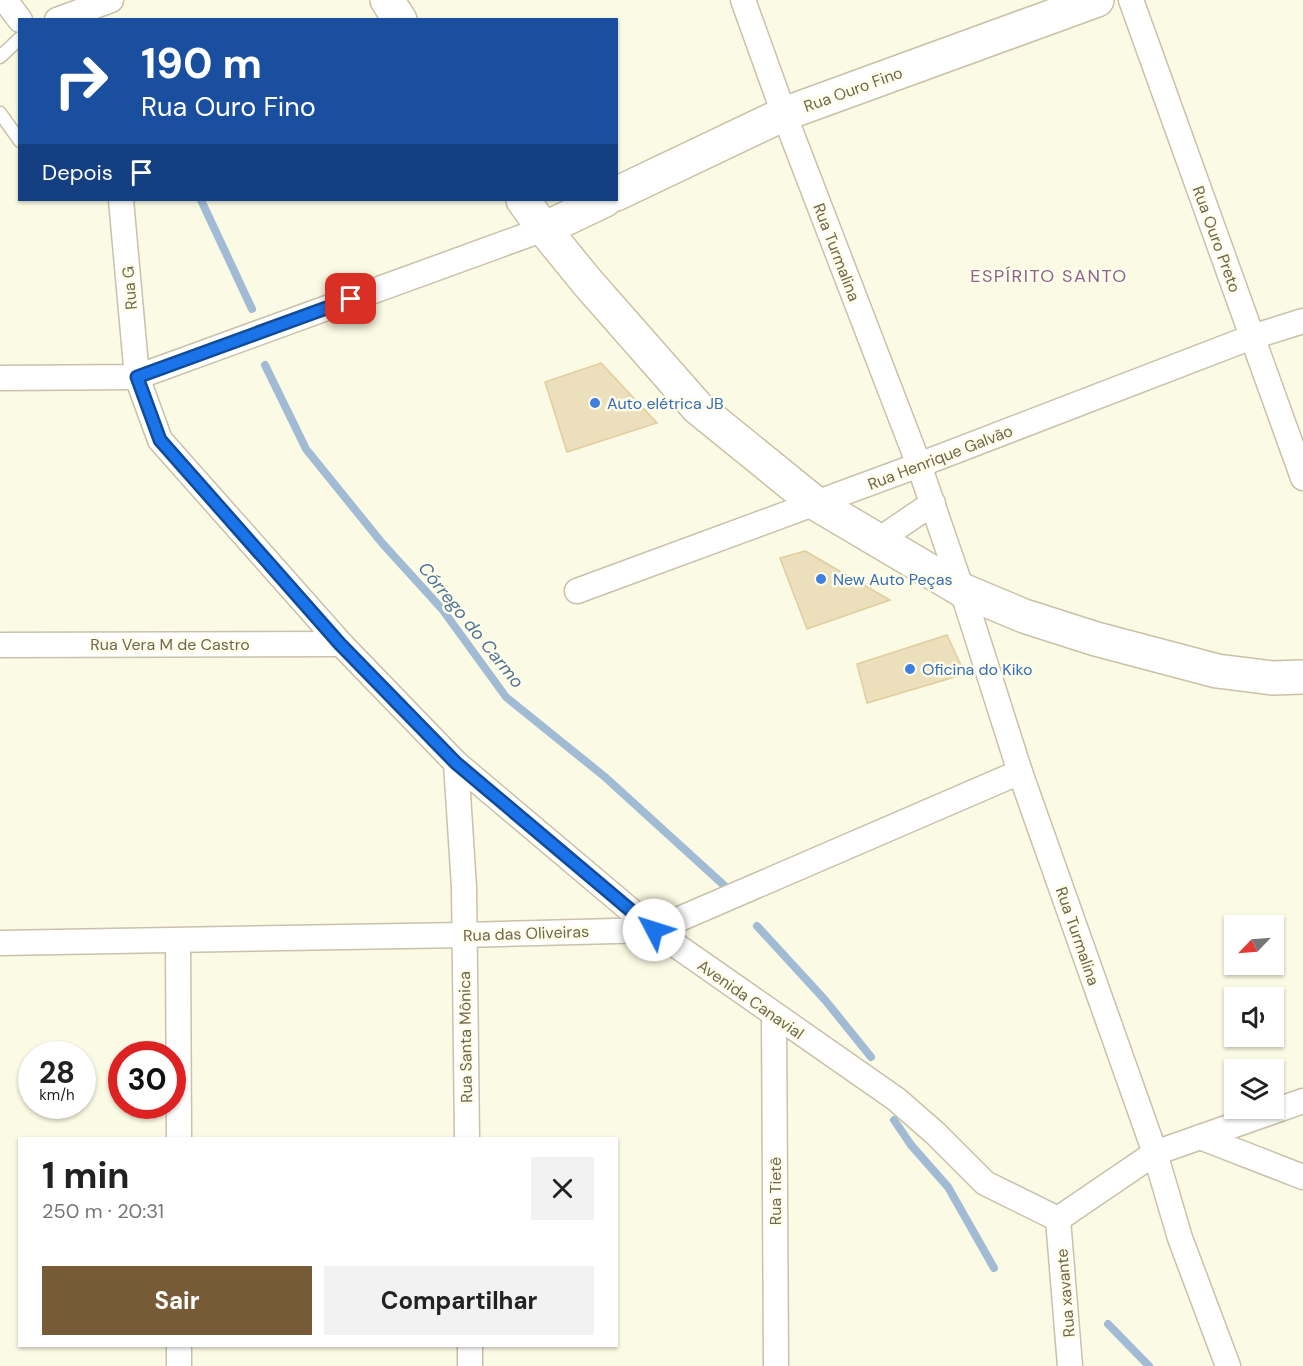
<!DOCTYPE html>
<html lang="pt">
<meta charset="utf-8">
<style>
:root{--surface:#fff;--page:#f2f2f2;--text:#222;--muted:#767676;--accent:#775a36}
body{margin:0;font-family:"DM Sans",sans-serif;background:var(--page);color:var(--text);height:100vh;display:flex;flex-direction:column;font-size:22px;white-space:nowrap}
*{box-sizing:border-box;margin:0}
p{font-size:20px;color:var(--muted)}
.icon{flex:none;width:33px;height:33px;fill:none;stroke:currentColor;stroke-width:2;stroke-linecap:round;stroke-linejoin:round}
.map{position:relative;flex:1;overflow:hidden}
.drawer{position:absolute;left:18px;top:1137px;width:600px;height:210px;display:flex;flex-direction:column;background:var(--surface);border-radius:0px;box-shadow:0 2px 4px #0004}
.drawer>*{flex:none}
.guide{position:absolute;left:18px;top:18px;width:600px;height:183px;border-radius:0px;box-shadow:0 2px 4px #0004;background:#1a4fa0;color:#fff;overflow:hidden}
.needle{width:39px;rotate:245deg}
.tools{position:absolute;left:1224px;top:915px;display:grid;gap:12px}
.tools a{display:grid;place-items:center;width:60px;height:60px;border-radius:0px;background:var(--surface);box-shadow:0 2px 4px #0004;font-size:30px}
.speed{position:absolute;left:18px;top:1041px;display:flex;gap:12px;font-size:30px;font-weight:700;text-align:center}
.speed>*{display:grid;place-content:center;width:78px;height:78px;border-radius:50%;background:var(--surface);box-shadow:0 2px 4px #0004;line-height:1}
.speed small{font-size:15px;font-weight:400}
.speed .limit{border:9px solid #d22;background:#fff;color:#111}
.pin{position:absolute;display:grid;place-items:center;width:51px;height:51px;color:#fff;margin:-26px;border-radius:12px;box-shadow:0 3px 9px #0006}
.me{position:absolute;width:66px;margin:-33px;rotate:310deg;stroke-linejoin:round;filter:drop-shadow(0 0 4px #0008)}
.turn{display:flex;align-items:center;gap:21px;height:126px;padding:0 24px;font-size:27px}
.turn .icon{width:78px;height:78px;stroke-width:2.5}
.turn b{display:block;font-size:42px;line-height:51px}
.then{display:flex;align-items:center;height:57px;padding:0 24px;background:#0003;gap:12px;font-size:22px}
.round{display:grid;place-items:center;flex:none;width:63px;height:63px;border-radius:0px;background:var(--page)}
.summary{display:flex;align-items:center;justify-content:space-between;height:102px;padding:0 24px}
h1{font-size:36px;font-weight:700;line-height:45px}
.primary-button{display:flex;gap:12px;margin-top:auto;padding:12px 24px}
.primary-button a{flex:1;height:69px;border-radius:0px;background:var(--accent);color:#fff;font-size:24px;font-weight:700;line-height:69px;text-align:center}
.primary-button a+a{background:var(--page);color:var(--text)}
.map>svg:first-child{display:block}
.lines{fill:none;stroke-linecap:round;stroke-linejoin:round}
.stream{stroke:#a1bbd5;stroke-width:8}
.building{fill:#ecdfbb;stroke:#e1cd9e;stroke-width:1.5}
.lane-casing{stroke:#c9c1a9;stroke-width:15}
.street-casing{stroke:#c9c1a9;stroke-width:27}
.secondary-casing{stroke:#cac1a5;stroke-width:36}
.lane{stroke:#fff;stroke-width:12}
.street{stroke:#fff;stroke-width:24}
.secondary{stroke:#fff;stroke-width:33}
.route-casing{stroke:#114b97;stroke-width:15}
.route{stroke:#1a73e8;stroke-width:10}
.shop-dot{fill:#3f7fe0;stroke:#fefdea;stroke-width:2}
.labels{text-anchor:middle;stroke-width:5;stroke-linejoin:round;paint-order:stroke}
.street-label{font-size:16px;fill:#72664b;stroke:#fefdea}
.shop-label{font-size:16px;fill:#366cbe;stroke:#fefdea;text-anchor:start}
.neighbourhood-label{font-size:18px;letter-spacing:1.5px;fill:#8e638e;stroke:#fefdea}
.water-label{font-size:18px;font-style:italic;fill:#4f7499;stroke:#fefdea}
</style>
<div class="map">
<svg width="1303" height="1366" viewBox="0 0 1303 1366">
<rect width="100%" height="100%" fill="#fbfae4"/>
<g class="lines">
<g class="stream">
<polyline points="201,200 252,309"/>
<polyline points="265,365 306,449 382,543 442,609 506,697 605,777 727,888"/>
<polyline points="757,926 825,1000 871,1057"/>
<polyline points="894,1120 911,1145 948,1187 994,1268"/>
<polyline points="1108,1324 1149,1366"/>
</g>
</g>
<g class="building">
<polygon points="601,363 657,423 567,452 545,382"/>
<polygon points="805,551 890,600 807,629 780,558"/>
<polygon points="947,635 965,674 867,703 857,664"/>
</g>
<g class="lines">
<defs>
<g id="lane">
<polyline points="0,57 20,38"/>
<polyline points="0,113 20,141"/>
</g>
<g id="street">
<polyline points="5,0 20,20"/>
<polyline points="743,0 784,114 919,465 962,590 1020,772 1155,1153 1180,1238 1228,1366"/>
<polyline points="1131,0 1303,478"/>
<polyline points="57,20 111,0"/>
<polyline points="121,200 137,377 160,440 341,644 456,763 654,930 896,1099 935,1133 985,1183 1058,1219"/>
<polyline points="0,378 137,377 544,229"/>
<polyline points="877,541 933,503"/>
<polyline points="577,591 919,465 1252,337 1303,321"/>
<polyline points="0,645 341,644"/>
<polyline points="456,763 464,887 467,1138"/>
<polyline points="178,941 179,1138"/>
<polyline points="0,943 463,935 654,930 1020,772"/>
<polyline points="774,1015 776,1366"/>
<polyline points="1200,1137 1303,1177"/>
<polyline points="1058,1219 1155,1153 1303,1101"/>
<polyline points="1058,1219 1070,1366"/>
<polyline points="179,1346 179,1366"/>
<polyline points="470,1346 470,1366"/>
</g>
<g id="secondary">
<polyline points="387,0 400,20"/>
<polyline points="616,194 784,114 1097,0"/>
<polyline points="523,200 544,229 588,283 698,408 815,503 962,590 1024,616 1096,639 1217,671 1272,678 1303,677"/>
<polyline points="544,229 605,200"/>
</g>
</defs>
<use href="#lane" class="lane-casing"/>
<use href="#street" class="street-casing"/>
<use href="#secondary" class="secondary-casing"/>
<use href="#lane" class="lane"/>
<use href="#street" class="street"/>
<use href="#secondary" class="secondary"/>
</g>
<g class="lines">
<defs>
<polyline id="route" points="351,299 137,377 160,440 340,644 456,763 654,930"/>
</defs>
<use href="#route" class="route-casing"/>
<use href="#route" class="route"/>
</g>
<g class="shop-dot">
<circle cx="595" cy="403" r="6"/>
<circle cx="821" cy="579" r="6"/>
<circle cx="910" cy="669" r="6"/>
</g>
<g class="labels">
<g class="street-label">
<text transform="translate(853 89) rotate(-20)" y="6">Rua Ouro Fino</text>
<text transform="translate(1217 239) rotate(70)" y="6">Rua Ouro Preto</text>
<text transform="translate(837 252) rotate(69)" y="6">Rua Turmalina</text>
<text transform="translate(129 288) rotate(-95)" y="6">Rua G</text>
<text transform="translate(940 457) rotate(-21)" y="6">Rua Henrique Galvão</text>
<text x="170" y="650">Rua Vera M de Castro</text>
<text transform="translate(526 933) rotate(-2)" y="6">Rua das Oliveiras</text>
<text transform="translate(1078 936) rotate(71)" y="6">Rua Turmalina</text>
<text transform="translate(751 999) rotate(35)" y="6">Avenida Canavial</text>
<text transform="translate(465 1037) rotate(-91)" y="6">Rua Santa Mônica</text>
<text transform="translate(775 1191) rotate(-90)" y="6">Rua Tietê</text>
<text transform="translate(1065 1293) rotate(-95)" y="6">Rua xavante</text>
</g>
<g class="shop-label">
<text x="607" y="409">Auto elétrica JB</text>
<text x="833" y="585">New Auto Peças</text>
<text x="922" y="675">Oficina do Kiko</text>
</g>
<g class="neighbourhood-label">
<text x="1049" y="282">ESPÍRITO SANTO</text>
</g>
<g class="water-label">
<text transform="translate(471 625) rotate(51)" y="6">Córrego do Carmo</text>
</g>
</g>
</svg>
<div class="tools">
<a><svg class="needle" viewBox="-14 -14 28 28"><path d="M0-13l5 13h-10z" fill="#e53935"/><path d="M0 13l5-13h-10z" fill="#767676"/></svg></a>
<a><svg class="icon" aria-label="sound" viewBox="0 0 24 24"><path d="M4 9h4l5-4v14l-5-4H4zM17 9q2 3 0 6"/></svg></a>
<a><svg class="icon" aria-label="layers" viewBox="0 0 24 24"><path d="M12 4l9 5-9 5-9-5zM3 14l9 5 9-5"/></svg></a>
</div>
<div class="speed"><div>28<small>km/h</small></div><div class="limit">30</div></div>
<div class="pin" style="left:351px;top:299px;background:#d93025"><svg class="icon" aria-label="arrive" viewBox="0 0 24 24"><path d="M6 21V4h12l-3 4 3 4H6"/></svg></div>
<svg class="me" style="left:654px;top:930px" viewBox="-20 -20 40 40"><circle r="19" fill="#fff"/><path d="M0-13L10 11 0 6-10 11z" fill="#1a73e8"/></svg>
<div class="guide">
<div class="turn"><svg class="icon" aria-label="right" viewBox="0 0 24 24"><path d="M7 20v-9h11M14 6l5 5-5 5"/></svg><div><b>190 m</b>Rua Ouro Fino</div></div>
<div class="then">Depois<svg class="icon" aria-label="arrive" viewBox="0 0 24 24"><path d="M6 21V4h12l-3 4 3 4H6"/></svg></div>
</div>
<section class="drawer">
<div class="summary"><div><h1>1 min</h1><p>250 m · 20:31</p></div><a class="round"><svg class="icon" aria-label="close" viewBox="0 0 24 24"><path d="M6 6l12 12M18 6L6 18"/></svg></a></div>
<div class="primary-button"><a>Sair</a><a>Compartilhar</a></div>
</section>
</div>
